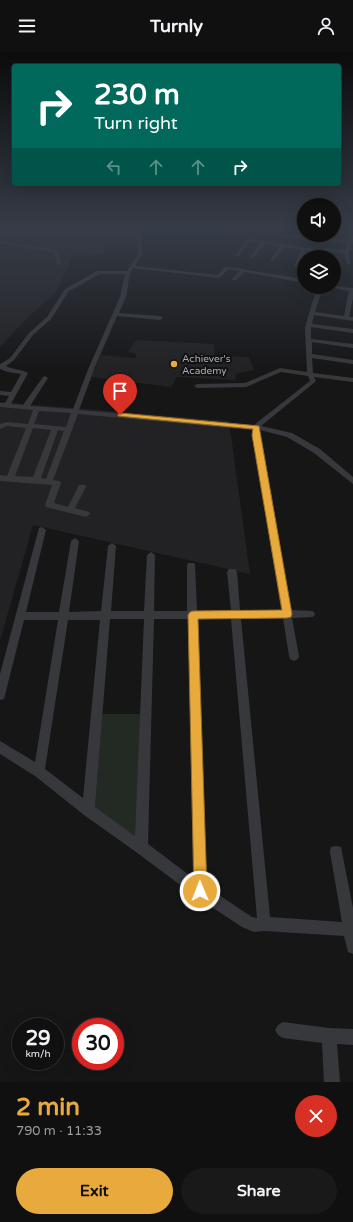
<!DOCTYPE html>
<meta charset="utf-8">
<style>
:root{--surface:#101011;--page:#19191a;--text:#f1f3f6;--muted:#9c9d9f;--line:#303031;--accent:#e8a93d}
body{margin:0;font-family:"Varela Round",sans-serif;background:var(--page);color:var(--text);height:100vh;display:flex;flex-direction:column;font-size:15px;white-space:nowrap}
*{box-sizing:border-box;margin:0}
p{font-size:13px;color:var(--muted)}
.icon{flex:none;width:22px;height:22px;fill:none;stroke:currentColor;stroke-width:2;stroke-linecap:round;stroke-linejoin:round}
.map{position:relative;height:1030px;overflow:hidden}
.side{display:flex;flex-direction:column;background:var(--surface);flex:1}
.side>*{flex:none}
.banner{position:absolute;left:12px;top:12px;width:329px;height:122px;border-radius:4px;box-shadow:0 4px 16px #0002,0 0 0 1px var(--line);background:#00695c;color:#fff;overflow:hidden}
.controls{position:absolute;left:297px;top:146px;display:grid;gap:8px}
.controls a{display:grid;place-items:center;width:44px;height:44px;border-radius:50%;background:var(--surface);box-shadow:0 4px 16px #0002,0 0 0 1px var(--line);font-size:20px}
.speed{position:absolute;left:12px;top:966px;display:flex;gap:8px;font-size:20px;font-weight:700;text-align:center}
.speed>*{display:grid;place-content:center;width:52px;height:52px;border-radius:50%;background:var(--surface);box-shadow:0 4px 16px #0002,0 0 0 1px var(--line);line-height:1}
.speed small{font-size:10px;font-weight:400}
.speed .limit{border:6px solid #d22;background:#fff;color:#111}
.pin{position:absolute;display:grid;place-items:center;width:34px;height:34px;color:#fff;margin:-41px -17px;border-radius:50% 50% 50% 0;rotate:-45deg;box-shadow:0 0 4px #0007}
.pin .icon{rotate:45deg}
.me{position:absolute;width:44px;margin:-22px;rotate:359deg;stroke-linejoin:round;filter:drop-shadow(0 0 3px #0008)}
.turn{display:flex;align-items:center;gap:14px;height:84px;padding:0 16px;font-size:18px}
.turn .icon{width:52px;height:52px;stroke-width:2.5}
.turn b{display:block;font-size:28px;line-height:34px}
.lanes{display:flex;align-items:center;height:38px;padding:0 16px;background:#0003;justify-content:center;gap:20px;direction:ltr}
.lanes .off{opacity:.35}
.round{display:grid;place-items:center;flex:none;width:42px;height:42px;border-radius:21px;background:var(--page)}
.summary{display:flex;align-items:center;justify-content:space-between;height:68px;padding:0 16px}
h1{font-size:24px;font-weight:700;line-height:30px;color:var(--accent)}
.button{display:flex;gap:8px;margin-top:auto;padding:8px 16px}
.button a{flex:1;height:46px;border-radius:24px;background:var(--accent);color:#111;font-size:16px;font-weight:700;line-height:46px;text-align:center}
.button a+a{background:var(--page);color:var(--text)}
header{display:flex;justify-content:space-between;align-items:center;height:52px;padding:0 16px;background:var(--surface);font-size:18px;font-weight:700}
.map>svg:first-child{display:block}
.built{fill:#222224}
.green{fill:#222a23}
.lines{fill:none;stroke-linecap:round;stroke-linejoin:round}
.minor{fill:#37383c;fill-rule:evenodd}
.route{fill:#e8a93d;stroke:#976e28}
.poi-dot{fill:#e8a93d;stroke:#111112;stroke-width:1.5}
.labels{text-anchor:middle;stroke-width:4;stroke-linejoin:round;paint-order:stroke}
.far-poi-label{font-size:10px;fill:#a8adb7;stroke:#111112;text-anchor:start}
</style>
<header><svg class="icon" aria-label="menu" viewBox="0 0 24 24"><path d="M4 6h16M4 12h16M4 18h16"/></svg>Turnly<svg class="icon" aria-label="person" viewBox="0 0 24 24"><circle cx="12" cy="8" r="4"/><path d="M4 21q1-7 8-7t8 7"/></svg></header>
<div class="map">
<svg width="353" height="1030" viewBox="0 0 353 1030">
<rect width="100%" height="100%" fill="#161617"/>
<g class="built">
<polygon points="0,174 141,174 137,192 108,191 103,202 73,204 56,240 27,266 0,295"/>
<polygon points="136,288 214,292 215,304 249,305 254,318 236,322 235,328 177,325 171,335 91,325 101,303 135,306 136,302 128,300"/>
<polygon points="0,350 229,369 250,522 33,473 0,589"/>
</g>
<polygon class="green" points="102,662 142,662 138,787 95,755"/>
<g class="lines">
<g class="minor">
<path d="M128,174H133L141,180L142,202L135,214L218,223L224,215H229L304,227V231L244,220L235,229L232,227L239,219L229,217L219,226L133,216L130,221L126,245L119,261L160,264L163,266L160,268L117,264L95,315L79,358L254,373L310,329L308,324L281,320L246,335L197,336L194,334L197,332L245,331L280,316L307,320L305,275L317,235H323L315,260L344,264L349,239L330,235H334V234L353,236V246L349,265H353V269L314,263L312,272L353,277V281L311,275V287L353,292V296L312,290V302L353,308V312L312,306L313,321L353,326V330L314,325L316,329L315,330L261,374L292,381L320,397L353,425V432L314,401L287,385L260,378L291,558L313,559L315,562L313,565L292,566L299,604L298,607L294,609L290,607L289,604L283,566L241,567L270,865L342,870L330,800L331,795L336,794L341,795L353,856V902L348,900L344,884L264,879L254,880L242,875L195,844L136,800L84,763L35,724L0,702V689L35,710L58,568H24L5,643L4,647L0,648V622L39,476L42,475L46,478L26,560H59L71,489L75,486L79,489L69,560L101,559L108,494L112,491L116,494L111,559H144L147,503L151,500L155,503L154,559H187V513L188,511H194L195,513L197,559L231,558L227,520L229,517H235L237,520L240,558H281L252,378L78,362L53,428L60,429L61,431L54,451L68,455L79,433H85L86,435L75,456L89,460L90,462L86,465L46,455L45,453L52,433L0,429V423L7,424L26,376L7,374L0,377V372L7,370L28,372L33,358L0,355V351H5L9,344L0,343V339L11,340L21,322L8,320L0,317V312L10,306L29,281L47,265L65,237L97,219H127L138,202L137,181ZM100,222H125L120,245L89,315L73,357L30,354L48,326L45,324L43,325L23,353L11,352L28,321C22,317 13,318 6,314L14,308L33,283L51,267L69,239ZM39,359L71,361L66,375L34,372ZM33,376L51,378L33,425L15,424ZM58,378L64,379L46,427L41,426ZM110,567H144L135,784L95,755ZM154,567H188L193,826L148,792ZM197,567H231L257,866L252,865L207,835ZM68,568H100L83,746L45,717Z"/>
<polygon points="211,174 224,174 306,185 348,188 349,182 334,180 334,178 350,180 353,176 353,191 351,191 348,203 351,212 349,213 347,212 344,201 327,199 323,203 321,201 306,199 298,214 294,214 301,198 284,195 272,210 270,209 279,194 265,192 252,207 250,206 260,191 248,190 239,204 235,204 247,187 322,198 325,196 345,198 347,191 306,187"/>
<rect x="297" y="174" width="7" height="2"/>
<polygon points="0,189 58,198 61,212 59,213 57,212 54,200 0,191"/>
<polygon points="283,970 329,976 353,977 353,993 337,992 340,1030 324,1030 322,991 283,986 278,983 275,978 278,973"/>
</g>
</g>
<linearGradient id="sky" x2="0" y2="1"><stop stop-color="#0c0c0d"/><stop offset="0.55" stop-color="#363c47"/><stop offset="1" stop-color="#363c47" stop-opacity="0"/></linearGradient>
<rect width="353" height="318" fill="url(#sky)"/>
<polygon class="route" points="120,361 259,374 292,562 291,565 287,566 198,567 207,839 205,844 200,846 196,844 194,839 188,563 190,560 193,559 282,558 252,383 253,377 118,364 118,362"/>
<circle class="poi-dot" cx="174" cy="312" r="4"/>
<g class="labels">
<g class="far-poi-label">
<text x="182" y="310">Achiever's<tspan x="182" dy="12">Academy</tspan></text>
</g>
</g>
</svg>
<div class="controls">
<a><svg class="icon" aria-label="sound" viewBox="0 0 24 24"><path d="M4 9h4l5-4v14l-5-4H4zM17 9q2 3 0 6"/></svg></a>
<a><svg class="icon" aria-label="layers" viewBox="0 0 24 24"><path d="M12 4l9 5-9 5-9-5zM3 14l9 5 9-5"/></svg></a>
</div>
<div class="speed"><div>29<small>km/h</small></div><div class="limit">30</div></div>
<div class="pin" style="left:120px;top:363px;background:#d93025"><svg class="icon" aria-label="arrive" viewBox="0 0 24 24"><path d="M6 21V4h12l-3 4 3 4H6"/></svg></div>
<svg class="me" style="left:200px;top:839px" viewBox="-20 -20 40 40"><circle r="17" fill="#e8a93d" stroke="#fff" stroke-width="3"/><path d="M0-11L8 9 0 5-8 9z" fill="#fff"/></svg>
<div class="banner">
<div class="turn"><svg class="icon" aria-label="right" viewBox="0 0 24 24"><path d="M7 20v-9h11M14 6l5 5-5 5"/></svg><div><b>230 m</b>Turn right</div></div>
<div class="lanes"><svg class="icon off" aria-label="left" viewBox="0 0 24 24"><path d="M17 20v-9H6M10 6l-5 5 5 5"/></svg><svg class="icon off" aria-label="ahead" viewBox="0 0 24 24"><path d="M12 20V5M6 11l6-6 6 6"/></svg><svg class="icon off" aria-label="ahead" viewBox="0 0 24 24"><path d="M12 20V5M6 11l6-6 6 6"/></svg><svg class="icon" aria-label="right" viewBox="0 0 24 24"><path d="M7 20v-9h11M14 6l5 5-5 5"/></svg></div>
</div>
</div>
<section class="side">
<div class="summary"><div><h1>2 min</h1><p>790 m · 11:33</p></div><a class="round" style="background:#d93025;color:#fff"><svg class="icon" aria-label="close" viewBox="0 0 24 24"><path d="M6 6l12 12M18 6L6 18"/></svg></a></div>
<div class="button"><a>Exit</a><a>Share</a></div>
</section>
